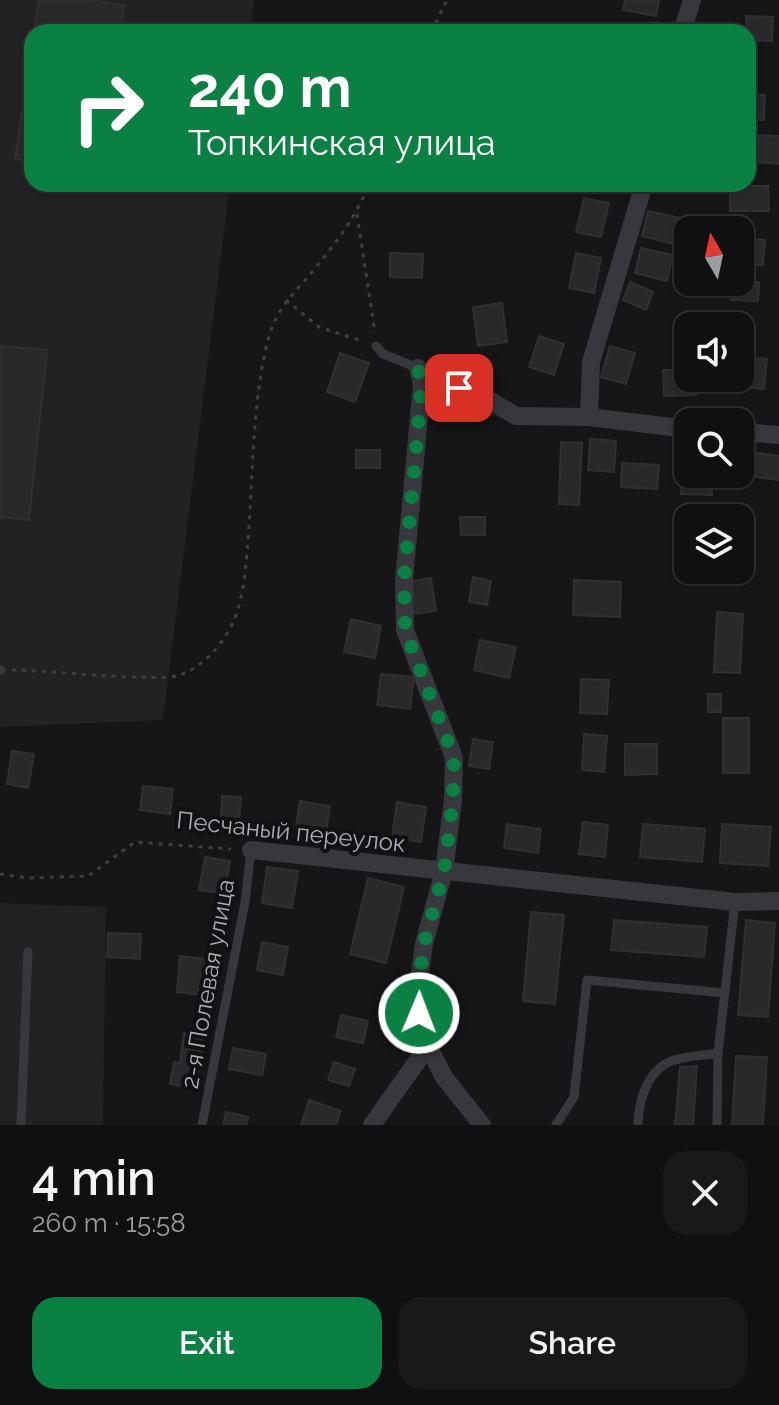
<!DOCTYPE html>
<meta charset="utf-8">
<style>
:root{--surface:#101012;--page:#19191b;--text:#f1f3f6;--muted:#9c9d9f;--line:#303032;--accent:#0b8043}
body{margin:0;font-family:Raleway,sans-serif;background:var(--page);color:var(--text);height:100vh;display:flex;flex-direction:column;font-size:30px;white-space:nowrap}
*{box-sizing:border-box;margin:0}
p{font-size:26px;color:var(--muted)}
.icon{flex:none;width:44px;height:44px;fill:none;stroke:currentColor;stroke-width:2;stroke-linecap:round;stroke-linejoin:round}
.map{position:relative;height:1125px;overflow:hidden}
.panel{display:flex;flex-direction:column;background:var(--surface);flex:1}
.panel>*{flex:none}
.guide{position:absolute;left:24px;top:24px;width:732px;height:168px;border-radius:24px;box-shadow:0 2px 6px #0004,0 0 0 2px var(--line);background:#0b8043;color:#fff;overflow:hidden}
.needle{width:52px;rotate:351deg}
.fabs{position:absolute;left:674px;top:216px;display:grid;gap:16px}
.fabs a{display:grid;place-items:center;width:80px;height:80px;border-radius:16px;background:var(--surface);box-shadow:0 2px 6px #0004,0 0 0 2px var(--line);font-size:40px}
.pin{position:absolute;display:grid;place-items:center;width:68px;height:68px;color:#fff;margin:-34px;border-radius:16px;box-shadow:0 4px 12px #0006}
.me{position:absolute;width:88px;margin:-44px;rotate:1deg;stroke-linejoin:round;filter:drop-shadow(0 0 6px #0008)}
.turn{display:flex;align-items:center;gap:28px;height:168px;padding:0 32px;font-size:36px}
.turn .icon{width:104px;height:104px;stroke-width:2.5}
.turn b{display:block;font-size:56px;line-height:68px}
.round{display:grid;place-items:center;flex:none;width:84px;height:84px;border-radius:24px;background:var(--page)}
.headline{display:flex;align-items:center;justify-content:space-between;height:136px;padding:0 32px}
h1{font-size:48px;font-weight:600;line-height:60px}
.primary-button{display:flex;gap:16px;margin-top:auto;padding:16px 32px}
.primary-button a{flex:1;height:92px;border-radius:24px;background:var(--accent);color:#fff;font-size:32px;font-weight:600;line-height:92px;text-align:center}
.primary-button a+a{background:var(--page);color:var(--text)}
.map>svg:first-child{display:block}
.built{fill:#222225}
.building{fill:#29292c;stroke:#303034;stroke-width:2}
.lines{fill:none;stroke-linecap:round;stroke-linejoin:round}
.path{stroke:#3d3f44;stroke-width:3;stroke-dasharray:4 6;stroke-linecap:butt}
.service{stroke:#37383d;stroke-width:9}
.minor{stroke:#37383d;stroke-width:18}
.route{stroke:#0b8043;stroke-width:14;stroke-dasharray:0 25.2}
.labels{text-anchor:middle;stroke-width:8;stroke-linejoin:round;paint-order:stroke}
.street-label{font-size:24px;fill:#a8adb8;stroke:#111113}
</style>
<div class="map">
<svg width="779" height="1125" viewBox="0 0 779 1125">
<rect width="100%" height="100%" fill="#161618"/>
<g class="built">
<polygon points="0,0 254,0 250,32 32,32 32,184 230,184 163,720 0,727"/>
<polygon points="0,903 106,907 103,1125 0,1125"/>
</g>
<g class="building">
<polygon points="39,0 89,0 124,5 120,32 34,32"/>
<polygon points="625,0 659,0 656,16 623,10"/>
<polygon points="746,16 773,17 772,41 748,40"/>
<polygon points="32,47 32,162 15,159"/>
<polygon points="748,94 765,95 764,120 748,119"/>
<polygon points="759,135 779,136 779,164 757,162"/>
<polygon points="730,186 768,186 769,211 730,211"/>
<polygon points="584,198 609,203 601,237 576,232"/>
<polygon points="648,211 680,218 674,244 642,236"/>
<polygon points="740,238 765,240 763,265 740,264"/>
<polygon points="641,248 673,255 667,281 635,273"/>
<polygon points="390,253 423,254 422,278 390,277"/>
<polygon points="576,253 601,258 594,293 569,288"/>
<polygon points="630,282 653,292 646,310 623,300"/>
<polygon points="731,282 759,282 758,301 731,300"/>
<polygon points="502,303 507,342 478,346 473,307"/>
<polygon points="539,336 564,344 554,375 529,367"/>
<polygon points="0,346 47,350 29,520 0,517"/>
<polygon points="610,346 635,353 626,384 601,377"/>
<polygon points="340,353 369,363 355,402 327,392"/>
<polygon points="743,357 767,359 764,389 740,387"/>
<polygon points="663,370 688,370 688,378 696,378 696,395 664,396"/>
<polygon points="590,439 616,441 614,472 588,470"/>
<polygon points="561,442 582,443 579,505 559,504"/>
<rect x="356" y="450" width="24" height="18"/>
<polygon points="752,452 779,456 779,480 749,476"/>
<polygon points="683,456 688,456 688,474 712,474 712,495 681,494"/>
<polygon points="622,463 659,465 657,489 621,487"/>
<polygon points="460,517 485,517 485,535 461,535"/>
<polygon points="473,577 491,581 487,605 469,602"/>
<polygon points="431,578 436,611 412,614 407,582"/>
<polygon points="574,580 621,582 620,617 573,615"/>
<polygon points="717,612 743,614 740,673 714,672"/>
<polygon points="351,619 381,626 375,658 344,652"/>
<polygon points="480,640 516,647 509,678 474,670"/>
<polygon points="381,674 414,677 410,709 377,705"/>
<polygon points="581,679 609,680 607,714 580,713"/>
<rect x="708" y="694" width="13" height="18"/>
<rect x="723" y="718" width="26" height="55"/>
<polygon points="584,734 607,736 604,772 582,770"/>
<polygon points="473,739 493,742 489,769 469,766"/>
<polygon points="625,744 657,744 657,774 625,775"/>
<polygon points="12,751 34,754 28,788 7,784"/>
<polygon points="143,786 173,789 170,814 140,810"/>
<polygon points="222,796 241,797 239,822 221,821"/>
<polygon points="300,801 330,806 325,838 295,833"/>
<polygon points="397,802 426,807 421,842 392,837"/>
<polygon points="583,822 608,825 605,857 579,854"/>
<polygon points="507,824 541,829 538,853 504,848"/>
<polygon points="643,824 705,829 702,862 640,857"/>
<polygon points="722,824 771,827 768,866 720,863"/>
<polygon points="205,857 230,861 224,894 199,890"/>
<polygon points="267,867 298,871 292,908 262,903"/>
<polygon points="368,878 404,887 386,963 350,954"/>
<polygon points="531,912 564,915 555,1004 523,1001"/>
<polygon points="614,920 707,927 704,957 611,950"/>
<polygon points="746,920 775,923 768,1017 738,1015"/>
<polygon points="108,933 141,934 140,959 107,957"/>
<polygon points="262,942 288,947 283,975 257,970"/>
<polygon points="180,956 215,960 211,996 177,992"/>
<polygon points="341,1015 368,1021 363,1043 336,1037"/>
<polygon points="184,1033 204,1037 196,1088 170,1084 174,1062 180,1063"/>
<polygon points="233,1048 266,1054 262,1075 229,1069"/>
<polygon points="736,1056 767,1057 763,1125 732,1125"/>
<polygon points="334,1062 355,1069 349,1086 328,1080"/>
<polygon points="697,1066 693,1125 675,1125 680,1067"/>
<polygon points="309,1100 341,1111 336,1125 301,1125"/>
<polygon points="226,1112 248,1117 247,1125 223,1125"/>
</g>
<g class="lines">
<g class="path">
<polyline points="431,32 447,0"/>
<polyline points="357,214 375,333"/>
<polyline points="286,300 319,327 362,341"/>
<polyline points="439,378 469,392"/>
<path d="M12,670C53,671 93,676 134,677C147,677 164,679 176,676C202,670 226,641 235,618C244,594 246,565 248,540C253,478 252,413 265,352C274,308 291,298 317,266C338,240 357,215 369,184"/>
<polyline points="0,874 29,878 88,876 135,842 231,849"/>
</g>
<g class="service">
<polyline points="376,346 383,354 418,368"/>
<polyline points="0,670 1,670"/>
<polyline points="718,1053 735,902"/>
<polyline points="21,1125 28,952"/>
<polyline points="202,1125 245,902 251,850"/>
<polyline points="556,1125 574,1097 587,980 725,993"/>
<path d="M638,1125C638,1104 646,1074 667,1063C680,1056 703,1056 718,1053L717,1125"/>
</g>
<g class="minor">
<polyline points="682,32 692,0"/>
<polyline points="418,368 422,384 404,580 405,630 454,758 453,800 444,871 424,944 417,994 422,1031 428,1046 444,1077 482,1125"/>
<polyline points="484,397 516,416 589,417 688,429"/>
<polyline points="589,417 591,362 644,184"/>
<polyline points="740,432 779,435"/>
<polyline points="251,850 735,902 779,901"/>
<polyline points="372,1125 428,1046"/>
</g>
</g>
<g class="lines">
<polyline class="route" points="419,1013 417,994 424,944 444,871 453,800 454,758 405,630 404,580 422,384 418,368 459,388"/>
</g>
<g class="labels">
<g class="street-label">
<text transform="translate(291 832) rotate(6)" y="8">Песчаный переулок</text>
<text transform="translate(208 984) rotate(-80)" y="8">2-я Полевая улица</text>
</g>
</g>
</svg>
<div class="fabs">
<a><svg class="needle" viewBox="-14 -14 28 28"><path d="M0-13l5 13h-10z" fill="#e53935"/><path d="M0 13l5-13h-10z" fill="#9c9d9f"/></svg></a>
<a><svg class="icon" aria-label="sound" viewBox="0 0 24 24"><path d="M4 9h4l5-4v14l-5-4H4zM17 9q2 3 0 6"/></svg></a>
<a><svg class="icon" aria-label="search" viewBox="0 0 24 24"><circle cx="10" cy="10" r="6"/><path d="M15 15l6 6"/></svg></a>
<a><svg class="icon" aria-label="layers" viewBox="0 0 24 24"><path d="M12 4l9 5-9 5-9-5zM3 14l9 5 9-5"/></svg></a>
</div>
<div class="pin" style="left:459px;top:388px;background:#d93025"><svg class="icon" aria-label="arrive" viewBox="0 0 24 24"><path d="M6 21V4h12l-3 4 3 4H6"/></svg></div>
<svg class="me" style="left:419px;top:1013px" viewBox="-20 -20 40 40"><circle r="17" fill="#0b8043" stroke="#fff" stroke-width="3"/><path d="M0-11L8 9 0 5-8 9z" fill="#fff"/></svg>
<div class="guide">
<div class="turn"><svg class="icon" aria-label="right" viewBox="0 0 24 24"><path d="M7 20v-9h11M14 6l5 5-5 5"/></svg><div><b>240 m</b>Топкинская улица</div></div>
</div>
</div>
<section class="panel">
<div class="headline"><div><h1>4 min</h1><p>260 m · 15:58</p></div><a class="round"><svg class="icon" aria-label="close" viewBox="0 0 24 24"><path d="M6 6l12 12M18 6L6 18"/></svg></a></div>
<div class="primary-button"><a>Exit</a><a>Share</a></div>
</section>
